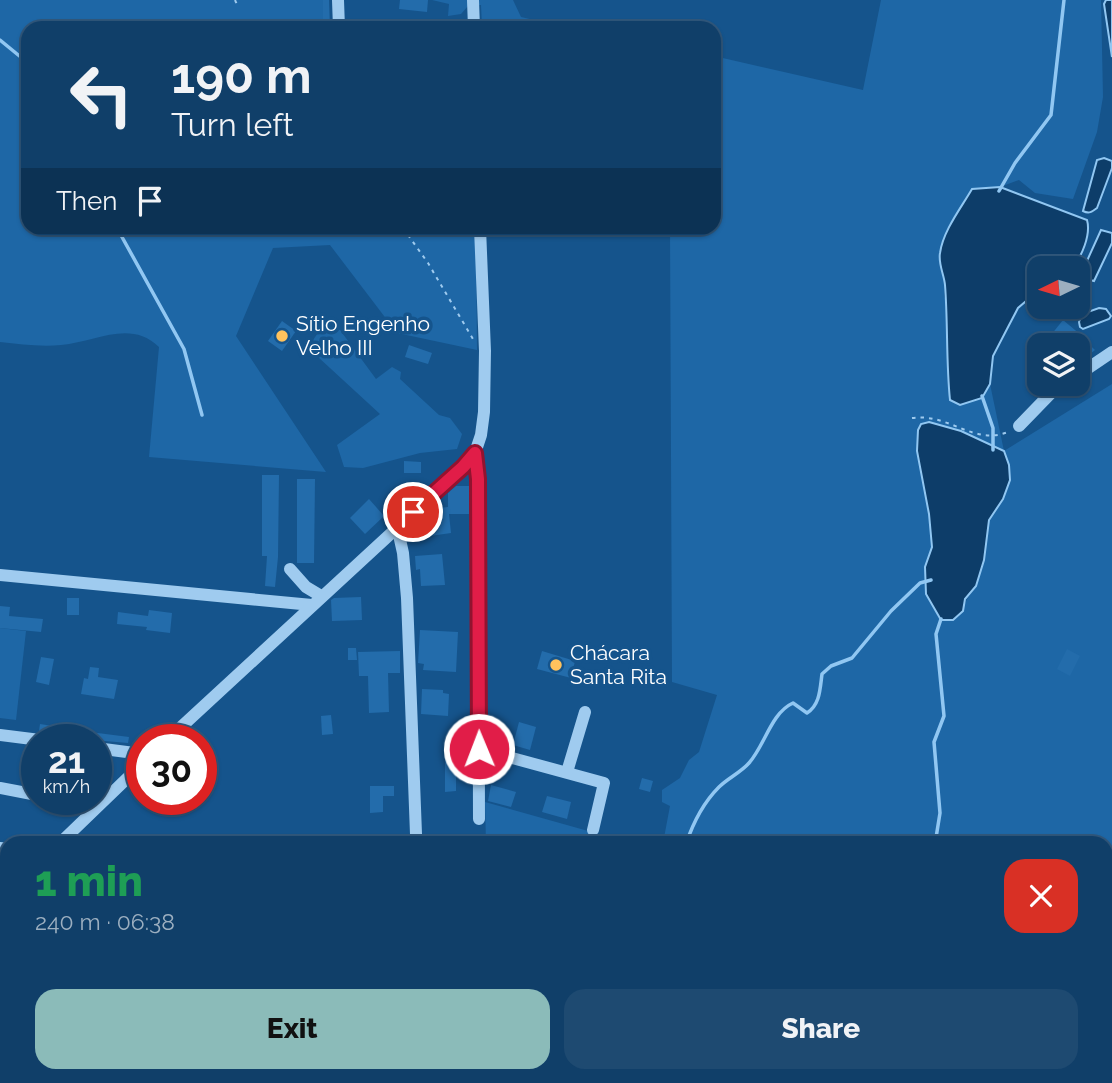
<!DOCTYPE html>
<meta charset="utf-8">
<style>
:root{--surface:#103f69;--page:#1e4a71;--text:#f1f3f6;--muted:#9cafc0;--line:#30587d;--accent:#8bbbb9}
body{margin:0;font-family:Raleway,sans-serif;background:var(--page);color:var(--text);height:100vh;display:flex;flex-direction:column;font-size:26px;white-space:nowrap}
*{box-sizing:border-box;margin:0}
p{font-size:23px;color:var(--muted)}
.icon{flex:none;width:38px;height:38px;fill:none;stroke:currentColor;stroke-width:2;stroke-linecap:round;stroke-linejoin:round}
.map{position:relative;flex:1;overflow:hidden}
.details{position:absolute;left:0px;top:836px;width:1113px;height:247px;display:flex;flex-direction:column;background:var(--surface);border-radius:21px 21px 0 0;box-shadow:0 2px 5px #0004,0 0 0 2px var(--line)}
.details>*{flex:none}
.hud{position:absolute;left:21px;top:21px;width:700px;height:214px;border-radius:21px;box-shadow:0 2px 5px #0004,0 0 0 2px var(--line);background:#103f69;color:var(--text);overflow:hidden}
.needle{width:46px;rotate:265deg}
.buttons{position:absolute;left:1027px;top:256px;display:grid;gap:14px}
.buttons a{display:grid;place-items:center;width:63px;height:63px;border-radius:14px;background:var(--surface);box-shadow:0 2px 5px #0004,0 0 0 2px var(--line);font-size:35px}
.speed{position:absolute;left:21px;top:724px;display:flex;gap:14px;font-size:35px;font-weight:700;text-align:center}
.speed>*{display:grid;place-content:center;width:91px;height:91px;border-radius:50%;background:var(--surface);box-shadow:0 2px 5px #0004,0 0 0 2px var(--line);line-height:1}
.speed small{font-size:18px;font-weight:400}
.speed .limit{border:10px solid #d22;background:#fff;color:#111}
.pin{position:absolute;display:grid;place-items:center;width:60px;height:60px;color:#fff;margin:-30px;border:4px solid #fff;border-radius:50%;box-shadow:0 2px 7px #0007}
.me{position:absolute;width:77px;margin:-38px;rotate:359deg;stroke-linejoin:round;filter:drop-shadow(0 0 5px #0008)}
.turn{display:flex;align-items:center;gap:24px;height:147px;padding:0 35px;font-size:32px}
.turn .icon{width:91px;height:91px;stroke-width:2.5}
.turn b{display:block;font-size:49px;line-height:60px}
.then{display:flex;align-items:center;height:66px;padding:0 35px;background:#0003;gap:14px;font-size:26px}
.round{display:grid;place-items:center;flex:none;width:74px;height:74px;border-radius:21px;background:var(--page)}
.head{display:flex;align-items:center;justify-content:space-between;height:119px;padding:0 35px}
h1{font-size:42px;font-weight:800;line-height:52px;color:#1e9e55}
.primary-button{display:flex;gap:14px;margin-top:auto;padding:14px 35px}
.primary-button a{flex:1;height:80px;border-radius:21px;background:var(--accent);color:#111;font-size:28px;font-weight:800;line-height:80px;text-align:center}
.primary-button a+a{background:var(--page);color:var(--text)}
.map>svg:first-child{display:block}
.green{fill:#1e67a6;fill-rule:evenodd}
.water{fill:#0d3d69;stroke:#91c7f2;stroke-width:2}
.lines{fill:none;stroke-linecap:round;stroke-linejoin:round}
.stream{stroke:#91c7f2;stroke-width:3.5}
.building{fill:#236cab}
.path{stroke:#9fcbef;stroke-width:2;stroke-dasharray:3.5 5;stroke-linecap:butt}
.minor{stroke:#9fcbef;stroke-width:12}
.route-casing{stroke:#92132f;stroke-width:18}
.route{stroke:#e11d48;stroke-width:12}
.poi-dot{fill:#ffc25d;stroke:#15548c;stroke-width:2.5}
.labels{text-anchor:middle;stroke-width:7;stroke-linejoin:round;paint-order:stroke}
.poi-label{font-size:21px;fill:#fff;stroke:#15548c;text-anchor:start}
</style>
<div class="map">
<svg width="1112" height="1083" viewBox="0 0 1112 1083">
<rect width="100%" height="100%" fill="#15548c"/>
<g class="green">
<path d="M0,0H323V28H28V228H476L477,350L397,333L330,245L273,248L236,336L326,472L149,457L159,347C130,319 96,342 61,345C40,347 20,344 0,342Z"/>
<polygon points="432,0 513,0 521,17 569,28 482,28 481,5 468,6 461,14 448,16 449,4"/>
<path d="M881,0H1101L1103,97L1097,132L1073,199L1035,193L1019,180L1000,187L972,189L940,267L945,283L944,296L982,398L990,384L1004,451L1112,384V1083H825L794,1076H1106V844L663,843L670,806L662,802V790L680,778L689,760L699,752L717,695L672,682L670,228H714V56L863,90ZM918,429L961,431L1004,451C1011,470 1012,486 1000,503C996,509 990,515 988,522C983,542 985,563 977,582C973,594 965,597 963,611L940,620L926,594L925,567L932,547L929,514L917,451Z"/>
<polygon points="322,327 340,330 376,379 392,367 401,372 400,379 439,415 450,418 462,434 457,449 420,453 363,468 344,467 337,445 380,414 318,357 311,343"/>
<polygon points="0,628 26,631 16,720 0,718"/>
<polygon points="485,802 631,843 486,843"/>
<polygon points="205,1076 746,1076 745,1083 216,1083"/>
</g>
<g class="water">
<polygon points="1106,0 1112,0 1112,57 1104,4"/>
<path d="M1104,158L1112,161V168L1097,208C1092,212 1089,214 1083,211L1097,160Z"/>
<path d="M1000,187L1087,220C1091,234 1082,258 1071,268H1040L1039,290L1018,308L1007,329L993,356L990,384L982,398L960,405L950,400C946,362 948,323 945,285C944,274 938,264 940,253C943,231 961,208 972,189Z"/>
<polygon points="1101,230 1112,233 1112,243 1094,281 1081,278 1081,274"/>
<polygon points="1099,308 1106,309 1111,316 1109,319 1083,329 1080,327 1079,322 1082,314"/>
<polygon points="929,422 961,431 1004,451 1009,465 1010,480 1003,499 989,520 984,560 976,586 965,599 963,611 953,620 941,620 926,594 925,567 932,547 929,514 917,451 918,430 921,424"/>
</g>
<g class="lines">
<g class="stream">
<polyline points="0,40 28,63"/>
<polyline points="999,191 1015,163 1051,115 1064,0"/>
<polyline points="117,228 184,349 202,415"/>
<polyline points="982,396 993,428 993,450"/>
<path d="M686,844C693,823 703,803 719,787C728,778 740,773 749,763C765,745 771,713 793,703L807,713C820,705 820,689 822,674L831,666L852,658L891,611L920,583L931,580"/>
<polyline points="935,844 940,813 934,742 944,716 936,634 941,619"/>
<polyline points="943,1076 943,1083"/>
<polyline points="580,1083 587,1076"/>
</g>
</g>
<g class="building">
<polygon points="323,0 329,0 330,28 323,28"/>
<polygon points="400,0 428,0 427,12 399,9"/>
<polygon points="1063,320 1081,335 1080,336 1095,350 1078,364 1078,345 1043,345"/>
<polygon points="282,321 296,331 282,351 268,341"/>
<polygon points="409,345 432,353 428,364 405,357"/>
<polygon points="404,461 421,462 421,473 404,473"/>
<polygon points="262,475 279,475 278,557 275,587 265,586 267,556 262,556"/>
<polygon points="297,479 315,479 314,563 297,563"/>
<polygon points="456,486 469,486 469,514 449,514 451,533 430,536 427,512 430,509 448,507 448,493"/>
<polygon points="369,499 384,516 365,534 350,518"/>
<polygon points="442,554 445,585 421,586 420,569 416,570 415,556"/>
<polygon points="361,597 362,620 332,621 331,600 334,598"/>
<rect x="67" y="598" width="12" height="17"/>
<polygon points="0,606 10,607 9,616 43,619 41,632 0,628"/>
<polygon points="149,610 172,613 170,633 146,630 147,627 117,624 118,612 148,616"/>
<polygon points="420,630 458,632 456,672 423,670 424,664 418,663"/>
<polygon points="348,648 356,648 357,660 348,660"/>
<polygon points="1067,649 1080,656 1070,676 1057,669"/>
<polygon points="400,651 400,673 388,673 389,712 369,713 368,676 359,676 358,652"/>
<polygon points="542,651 575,661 571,678 537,669"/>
<polygon points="41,657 54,659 49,685 36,682"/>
<polygon points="90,667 99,668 98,677 118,680 114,699 81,694 84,678 88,679"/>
<polygon points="422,689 443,690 443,693 449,694 448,716 421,714"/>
<polygon points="331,715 333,734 322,735 321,716"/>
<polygon points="519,722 536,727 530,750 513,745"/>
<polygon points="40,724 59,727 57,740 48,738 45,733 39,731"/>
<polygon points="82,731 129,737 128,743 81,739"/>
<polygon points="465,756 465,765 456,766 456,791 445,792 445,757"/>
<polygon points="642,778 653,781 650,792 639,789"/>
<polygon points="491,785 516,792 511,807 488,801"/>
<polygon points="370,786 394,786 394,796 383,796 383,812 370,813"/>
<polygon points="547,796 571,802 567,819 542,812"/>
</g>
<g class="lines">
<g class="path">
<polyline points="235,0 238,7"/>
<polyline points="403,228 428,263 473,339"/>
<path d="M912,418C950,413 973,446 1008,432"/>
<polyline points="833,1076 833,1083"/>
</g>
<g class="minor">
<polyline points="338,0 339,28"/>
<polyline points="473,0 474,28"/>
<polyline points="1078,375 1112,352"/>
<polyline points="1019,426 1052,392 1065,383"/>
<polyline points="475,453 478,479 479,819"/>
<polyline points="397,526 403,553 407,598 416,834"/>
<polyline points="290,569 306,587 321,596"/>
<polyline points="0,575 312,605"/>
<polyline points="0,735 40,740"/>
<polyline points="167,740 463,467 475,453 481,435 484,412 485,351 480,228"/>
<polyline points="96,748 142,754"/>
<polyline points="479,749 604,783 593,830"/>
<polyline points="567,772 585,712"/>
<polyline points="0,788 37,795"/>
<polyline points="59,844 142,764"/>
<polyline points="0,848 7,849"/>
<polyline points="0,899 7,892"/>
</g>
</g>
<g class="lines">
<defs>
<polyline id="route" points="413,512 463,467 475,453 478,479 479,749"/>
</defs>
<use href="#route" class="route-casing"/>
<use href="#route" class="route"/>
</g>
<g class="poi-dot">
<circle cx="282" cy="336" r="7"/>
<circle cx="556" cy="665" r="7"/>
</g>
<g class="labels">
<g class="poi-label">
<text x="296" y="331">Sítio Engenho<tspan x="296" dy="24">Velho III</tspan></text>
<text x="570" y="660">Chácara<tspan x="570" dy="24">Santa Rita</tspan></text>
</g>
</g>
</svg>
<div class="buttons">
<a><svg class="needle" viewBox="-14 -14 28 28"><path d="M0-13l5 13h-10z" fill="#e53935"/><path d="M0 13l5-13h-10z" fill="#9cafc0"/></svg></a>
<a><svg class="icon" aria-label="layers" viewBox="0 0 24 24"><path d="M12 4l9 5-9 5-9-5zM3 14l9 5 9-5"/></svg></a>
</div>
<div class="speed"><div>21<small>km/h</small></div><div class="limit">30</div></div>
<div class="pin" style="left:413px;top:512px;background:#d93025"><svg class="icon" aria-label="arrive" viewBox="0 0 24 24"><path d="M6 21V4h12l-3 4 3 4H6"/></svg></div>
<svg class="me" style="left:479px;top:749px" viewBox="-20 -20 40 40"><circle r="17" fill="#e11d48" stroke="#fff" stroke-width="3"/><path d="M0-11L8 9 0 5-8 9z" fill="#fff"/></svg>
<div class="hud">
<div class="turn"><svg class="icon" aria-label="left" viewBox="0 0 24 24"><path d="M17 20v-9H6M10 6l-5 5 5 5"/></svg><div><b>190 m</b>Turn left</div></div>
<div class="then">Then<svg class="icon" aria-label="arrive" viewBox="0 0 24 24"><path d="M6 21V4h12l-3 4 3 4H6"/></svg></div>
</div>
<section class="details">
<div class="head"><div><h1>1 min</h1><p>240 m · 06:38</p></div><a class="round" style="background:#d93025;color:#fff"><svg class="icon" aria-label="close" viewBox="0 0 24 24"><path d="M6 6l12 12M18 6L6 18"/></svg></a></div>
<div class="primary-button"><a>Exit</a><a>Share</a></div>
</section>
</div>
